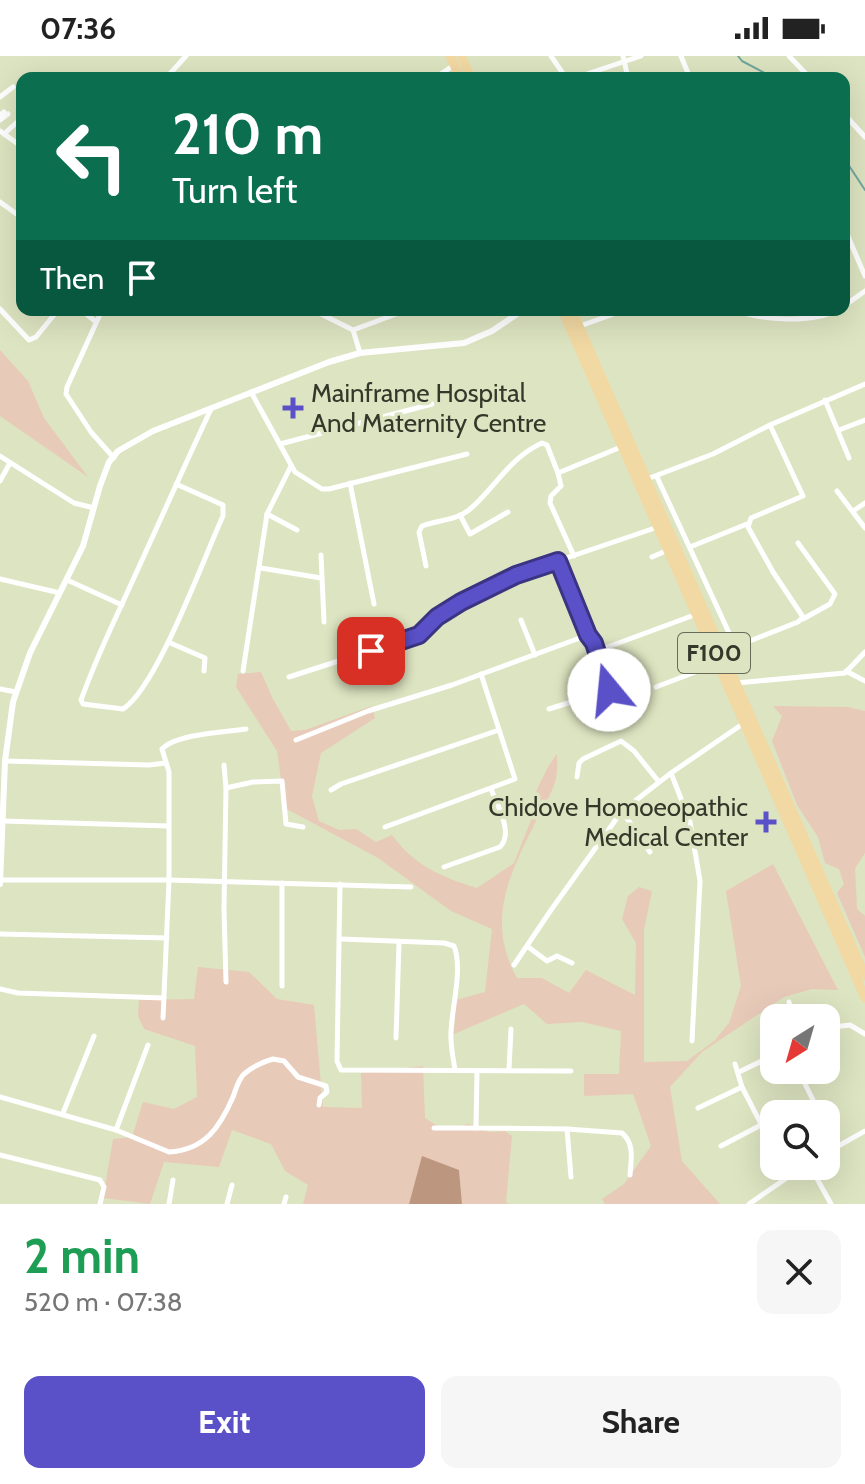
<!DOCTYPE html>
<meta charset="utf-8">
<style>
:root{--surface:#fff;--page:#f6f6f6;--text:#222;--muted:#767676;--accent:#5a50c8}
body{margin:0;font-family:Cabin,sans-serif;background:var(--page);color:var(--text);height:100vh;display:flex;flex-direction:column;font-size:30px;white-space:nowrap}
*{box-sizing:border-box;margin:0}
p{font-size:26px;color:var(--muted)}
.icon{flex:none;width:44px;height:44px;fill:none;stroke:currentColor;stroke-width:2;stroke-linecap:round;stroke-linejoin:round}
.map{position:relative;height:1148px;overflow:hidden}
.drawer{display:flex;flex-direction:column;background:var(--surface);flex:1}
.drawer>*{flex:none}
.hud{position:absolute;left:16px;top:16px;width:834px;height:244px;border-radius:16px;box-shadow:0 8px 32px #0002;background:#0b6e4f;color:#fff;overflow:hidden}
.needle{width:52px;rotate:217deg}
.fabs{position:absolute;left:760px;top:948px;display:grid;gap:16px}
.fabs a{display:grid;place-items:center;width:80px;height:80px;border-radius:16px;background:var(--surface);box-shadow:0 8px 32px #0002;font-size:40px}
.pin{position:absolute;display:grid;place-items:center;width:68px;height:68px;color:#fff;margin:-34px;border-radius:16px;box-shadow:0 4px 12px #0006}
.me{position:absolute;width:88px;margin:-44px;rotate:343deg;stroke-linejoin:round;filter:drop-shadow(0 0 6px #0008)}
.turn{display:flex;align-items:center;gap:28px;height:168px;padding:0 24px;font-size:36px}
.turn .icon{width:104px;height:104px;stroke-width:2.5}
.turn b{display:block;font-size:56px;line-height:68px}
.then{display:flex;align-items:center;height:76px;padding:0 24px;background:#0003;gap:16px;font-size:30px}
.round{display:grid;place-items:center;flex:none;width:84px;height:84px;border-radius:16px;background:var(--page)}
.headline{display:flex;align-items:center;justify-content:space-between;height:136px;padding:0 24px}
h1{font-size:48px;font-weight:700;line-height:60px;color:#1e9e55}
.primary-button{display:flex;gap:16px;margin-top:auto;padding:16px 24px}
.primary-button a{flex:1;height:92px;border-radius:16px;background:var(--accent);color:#fff;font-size:32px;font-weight:700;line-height:92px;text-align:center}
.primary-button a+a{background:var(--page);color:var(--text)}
.status{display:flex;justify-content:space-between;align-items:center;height:56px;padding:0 40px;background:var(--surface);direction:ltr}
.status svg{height:22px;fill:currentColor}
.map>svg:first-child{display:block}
.green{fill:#e8cab9}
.forest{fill:#bd967f}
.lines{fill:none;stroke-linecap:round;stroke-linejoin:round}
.stream{stroke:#72a69e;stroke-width:2}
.minor{stroke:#fff;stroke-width:5}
.tertiary{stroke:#fff;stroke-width:6}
.trunk{stroke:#f2d8a2;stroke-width:9}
.route-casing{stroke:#3a3482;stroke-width:20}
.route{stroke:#5a50c8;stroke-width:14}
.poi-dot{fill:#5a50c8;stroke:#dde4c1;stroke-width:3}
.labels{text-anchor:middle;stroke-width:7;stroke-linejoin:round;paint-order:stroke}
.shield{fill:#dde4c1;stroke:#676b57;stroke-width:2}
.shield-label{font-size:24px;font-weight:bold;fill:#343729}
.poi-label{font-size:26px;fill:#343729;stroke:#dde4c1;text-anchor:start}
</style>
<div class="status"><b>07:36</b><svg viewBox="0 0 49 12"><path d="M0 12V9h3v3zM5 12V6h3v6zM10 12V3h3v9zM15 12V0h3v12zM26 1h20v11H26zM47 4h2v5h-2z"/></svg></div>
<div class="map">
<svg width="865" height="1148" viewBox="0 0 865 1148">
<rect width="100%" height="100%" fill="#dde4c1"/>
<g class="green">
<polygon points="0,294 28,325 44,362 88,421 0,360"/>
<path d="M261,616L272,641L291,675L305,674L372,650L375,662L321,697L312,740L319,765L339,774L356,773L376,786L392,779C415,810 441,821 477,832L514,807L531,764L537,733L549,709L557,698C557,708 558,720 554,729C550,741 542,752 537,763C510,817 485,864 517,922H542L569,937L586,914L635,939L636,887L622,863L628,840L639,831L652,835L644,874V1006L687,1005L714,985L729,967L741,930L726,835L773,808L838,934L812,933L784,941L702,996L670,1031L682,1105L720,1148H605L602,1143L624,1128L651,1090L633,1038L584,1040V1018H619L621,975L582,966L547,968L524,948L454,978L456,944L485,936L492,873L451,855L378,802L285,752L277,695L236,631L238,618Z"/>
<polygon points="773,650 848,651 865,655 865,797 855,812 857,853 865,860 865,901 837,837 844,828 839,813 825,807 818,781 797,749 772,685 782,660"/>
<polygon points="198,911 249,916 277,943 314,949 323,1051 362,1052 361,1017 423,1010 425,1062 444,1074 469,1068 489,1076 505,1075 512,1080 506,1146 509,1148 462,1148 459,1114 422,1101 409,1148 303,1148 308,1129 285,1115 271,1088 232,1074 219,1111 164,1106 150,1148 103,1142 113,1083 132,1081 143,1046 174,1053 197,1041 195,990 144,973 138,960 139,944 194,943"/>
</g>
<polygon class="forest" points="422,1100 459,1114 462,1148 409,1148"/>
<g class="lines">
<g class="stream">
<polyline points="738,0 742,5 774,22"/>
<polyline points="844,102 865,134"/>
</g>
<g class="minor">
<polyline points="551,0 566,22"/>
<polyline points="623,0 628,22"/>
<polyline points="681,0 690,22"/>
<polyline points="789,0 810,22"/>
<polyline points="166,22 186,0"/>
<polyline points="435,22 454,9"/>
<polyline points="575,22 641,0"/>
<polyline points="0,41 13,31"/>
<polyline points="844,58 865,81"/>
<polyline points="0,59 4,56"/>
<polyline points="0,64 8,58"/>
<polyline points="0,75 22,91"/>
<polyline points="4,78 16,67"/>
<polyline points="0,146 22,162"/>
<polyline points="844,171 865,220"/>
<polyline points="844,250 865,235"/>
<polyline points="0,253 29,284 36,281 58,254"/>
<polyline points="81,254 95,265"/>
<polyline points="102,254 67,331 66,338 91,376 114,402"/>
<polyline points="313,254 353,274 360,297"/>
<path d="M736,254C762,265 812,267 838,254"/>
<polyline points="580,270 625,254"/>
<polyline points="353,274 407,254"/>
<polyline points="251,336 295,416 322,433 329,433 467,398"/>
<polyline points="825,344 849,402"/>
<polyline points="839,374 865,364"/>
<polyline points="280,388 432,348"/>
<polyline points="0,400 74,447 94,452"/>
<polyline points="558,417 561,430 551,440 550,447 574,500"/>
<polyline points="657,421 736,592"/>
<polyline points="647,423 713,398 770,369 865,328"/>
<polyline points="0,425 10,407"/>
<polyline points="350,427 374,548"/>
<path d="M176,428L223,449V460C204,501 157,632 123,653L83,648L81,644C93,611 107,580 122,548C152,483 181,417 211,353"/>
<polyline points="837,435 865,472"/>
<polyline points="853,455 865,447"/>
<polyline points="267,458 297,474"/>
<polyline points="460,459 470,478 508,456"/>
<polyline points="798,487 835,538 830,548 803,563"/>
<polyline points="690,491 747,468"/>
<polyline points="321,499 324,566"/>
<polyline points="652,501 668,494"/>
<path d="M426,510L419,476L422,470C437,464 455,465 469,454C495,432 509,402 542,387L547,389L558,417L621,391"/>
<polyline points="261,512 321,522"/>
<polyline points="0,523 60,537"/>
<polyline points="67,524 122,549"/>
<polyline points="521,564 535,599"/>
<polyline points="168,586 205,602 204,615"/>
<polyline points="597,595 697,558"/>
<polyline points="724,595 798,566 803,561 773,516 748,471 751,462 803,440 770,369"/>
<polyline points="243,615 267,458 291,410"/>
<polyline points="846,615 865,625"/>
<polyline points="289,621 416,580 449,553 516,519 658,471"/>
<polyline points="736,627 845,617 865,596"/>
<polyline points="656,631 719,607"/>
<polyline points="0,633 16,636"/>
<polyline points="549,653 609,634 594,587 588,579 558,505"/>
<polyline points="296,684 368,655 452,629 588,579"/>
<polyline points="5,705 149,709 166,707"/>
<polyline points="224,709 226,732 253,726 282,725 286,768 303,771"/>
<polyline points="671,717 690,766 700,825 692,985"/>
<polyline points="577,721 579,707 583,703 621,685 634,695 659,726"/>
<polyline points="331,734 341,728 499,674"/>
<polyline points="622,755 650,796"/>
<polyline points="3,765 168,770"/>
<polyline points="385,771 515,723 481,618"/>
<path d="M444,811L500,791C514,777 497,749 491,733"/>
<polyline points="0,824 169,824 411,831"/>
<polyline points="340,828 337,1005 341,1014 571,1015"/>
<polyline points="0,878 167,882"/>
<path d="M341,883L444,887L454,890C463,912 452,951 451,975C450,988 453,1001 455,1014"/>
<polyline points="527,890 547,905 557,900 572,907"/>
<polyline points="514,909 551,854 622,755 671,717 744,667"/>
<polyline points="226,926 224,853 226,732"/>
<polyline points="282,930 282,827"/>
<polyline points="0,933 18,937 164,942"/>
<polyline points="789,946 794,962"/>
<path d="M163,962L169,824V716L162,693C176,678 225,676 246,673"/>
<polyline points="826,972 850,969 865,978"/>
<polyline points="396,982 399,887"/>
<polyline points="735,1008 742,1031 774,1093"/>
<polyline points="509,1013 511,973"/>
<polyline points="798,1014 820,1058"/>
<path d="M477,1015L476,1072L567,1073L622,1077C635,1088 631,1104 630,1119"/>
<polyline points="739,1016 774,999"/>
<polyline points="0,1041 116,1074 148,989"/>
<polyline points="698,1052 742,1031"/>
<polyline points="63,1057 94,980"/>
<polyline points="826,1071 836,1091"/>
<polyline points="434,1072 476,1072"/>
<polyline points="567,1073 571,1121"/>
<path d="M116,1074L169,1096C205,1094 220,1071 233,1041C236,1033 238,1024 244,1018C252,1011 263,1006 273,1003L284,1005L298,1021L326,1030L327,1036L320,1042L319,1049"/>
<polyline points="721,1090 761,1069"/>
<polyline points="826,1097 865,1075"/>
<polyline points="0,1099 100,1124 104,1131 100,1148"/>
<polyline points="810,1110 831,1148"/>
<polyline points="169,1148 173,1124"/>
<polyline points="227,1148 232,1129"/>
<polyline points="284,1148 286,1141"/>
<polyline points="749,1148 804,1110"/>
</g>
<polyline class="tertiary" points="0,828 5,705 13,646 30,597 83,490 100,430 109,406 118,395 153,375 329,306 360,297 464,287 492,275 523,254"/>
<g class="trunk">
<polyline points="450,0 460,22"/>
<polyline points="461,0 471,22"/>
<polyline points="562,254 865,942"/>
<polyline points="572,254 865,920"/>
</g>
</g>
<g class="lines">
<defs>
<polyline id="route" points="371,595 419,579 437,561 461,546 516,519 558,505 588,579 594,587 609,634"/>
</defs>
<use href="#route" class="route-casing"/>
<use href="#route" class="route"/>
</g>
<g class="poi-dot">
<path d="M289 340h8v8h8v8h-8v8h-8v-8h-8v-8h8z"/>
<path d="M762 754h8v8h8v8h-8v8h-8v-8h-8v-8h8z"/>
</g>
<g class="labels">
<rect class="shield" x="678" y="577" width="72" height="40" rx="6"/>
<g class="shield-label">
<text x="714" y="605">F100</text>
</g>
<g class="poi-label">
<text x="311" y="346">Mainframe Hospital<tspan x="311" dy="30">And Maternity Centre</tspan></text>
<text x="748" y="760" text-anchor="end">Chidove Homoeopathic<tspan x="748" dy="30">Medical Center</tspan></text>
</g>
</g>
</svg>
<div class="fabs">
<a><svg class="needle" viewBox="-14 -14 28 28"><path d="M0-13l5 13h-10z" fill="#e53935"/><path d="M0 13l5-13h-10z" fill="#767676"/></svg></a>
<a><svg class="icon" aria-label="search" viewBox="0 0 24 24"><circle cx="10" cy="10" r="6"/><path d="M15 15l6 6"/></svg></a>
</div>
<div class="pin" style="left:371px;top:595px;background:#d93025"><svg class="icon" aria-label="arrive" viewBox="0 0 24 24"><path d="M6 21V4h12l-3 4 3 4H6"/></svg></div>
<svg class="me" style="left:609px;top:634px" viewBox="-20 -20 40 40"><circle r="19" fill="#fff"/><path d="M0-13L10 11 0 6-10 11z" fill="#5a50c8"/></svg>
<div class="hud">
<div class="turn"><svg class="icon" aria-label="left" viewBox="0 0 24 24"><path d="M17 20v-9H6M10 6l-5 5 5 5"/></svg><div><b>210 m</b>Turn left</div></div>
<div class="then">Then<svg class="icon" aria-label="arrive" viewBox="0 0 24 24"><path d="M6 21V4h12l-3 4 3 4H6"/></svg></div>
</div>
</div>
<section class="drawer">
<div class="headline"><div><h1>2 min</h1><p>520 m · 07:38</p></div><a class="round"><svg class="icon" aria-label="close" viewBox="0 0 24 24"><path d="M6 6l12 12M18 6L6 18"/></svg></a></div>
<div class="primary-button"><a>Exit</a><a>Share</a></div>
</section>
